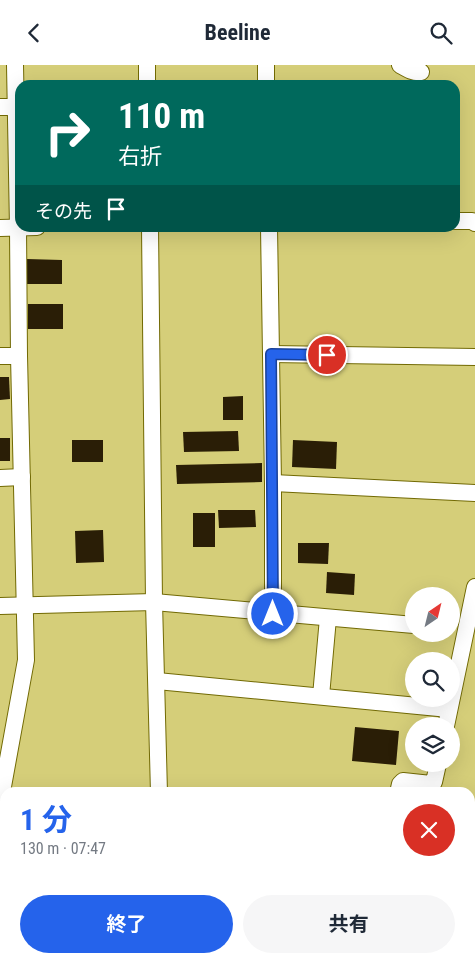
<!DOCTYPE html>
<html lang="ja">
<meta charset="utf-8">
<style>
:root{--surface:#fff;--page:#f6f6f7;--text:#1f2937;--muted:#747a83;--accent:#2563eb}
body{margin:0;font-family:"Roboto Condensed","Noto Sans JP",sans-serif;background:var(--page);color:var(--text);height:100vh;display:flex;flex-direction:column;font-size:19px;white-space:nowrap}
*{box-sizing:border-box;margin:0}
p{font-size:16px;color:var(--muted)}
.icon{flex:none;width:28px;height:28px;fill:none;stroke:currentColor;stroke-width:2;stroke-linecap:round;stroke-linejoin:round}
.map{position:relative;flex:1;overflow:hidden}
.drawer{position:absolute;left:0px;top:722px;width:475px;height:176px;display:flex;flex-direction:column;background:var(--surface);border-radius:15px 15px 0 0;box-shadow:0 5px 20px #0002}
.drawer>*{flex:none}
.top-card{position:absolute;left:15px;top:15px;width:445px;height:152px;border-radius:15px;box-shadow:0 5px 20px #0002;background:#00695c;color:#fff;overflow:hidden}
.needle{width:32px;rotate:35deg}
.buttons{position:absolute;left:405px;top:522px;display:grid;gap:10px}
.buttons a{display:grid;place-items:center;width:55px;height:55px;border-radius:50%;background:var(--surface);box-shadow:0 5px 20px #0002;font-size:25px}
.pin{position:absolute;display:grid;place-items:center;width:42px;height:42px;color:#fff;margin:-21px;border:2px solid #fff;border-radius:50%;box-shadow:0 1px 5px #0007}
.me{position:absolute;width:55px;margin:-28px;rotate:0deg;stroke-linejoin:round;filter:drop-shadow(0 0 4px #0008)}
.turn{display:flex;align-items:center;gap:18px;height:105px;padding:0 20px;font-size:22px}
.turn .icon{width:65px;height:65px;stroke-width:2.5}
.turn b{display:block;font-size:35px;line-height:42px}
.then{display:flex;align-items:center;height:48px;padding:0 20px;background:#0003;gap:10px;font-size:19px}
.round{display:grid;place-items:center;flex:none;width:52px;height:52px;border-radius:26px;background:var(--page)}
.overview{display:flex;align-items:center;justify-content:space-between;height:85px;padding:0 20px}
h1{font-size:30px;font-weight:700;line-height:38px;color:var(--accent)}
.primary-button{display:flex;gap:10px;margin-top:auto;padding:10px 20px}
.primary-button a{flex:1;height:58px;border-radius:30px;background:var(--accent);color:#fff;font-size:20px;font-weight:700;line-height:58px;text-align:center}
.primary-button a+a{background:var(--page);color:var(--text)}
header{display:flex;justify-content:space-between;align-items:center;height:65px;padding:0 20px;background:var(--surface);font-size:22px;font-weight:700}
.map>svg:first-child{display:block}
.building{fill:#2a1e06}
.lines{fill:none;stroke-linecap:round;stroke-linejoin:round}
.minor-casing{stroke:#726a04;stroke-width:18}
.minor{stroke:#fff;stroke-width:16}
.route-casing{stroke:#184099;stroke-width:12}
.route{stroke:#2563eb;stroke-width:9}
</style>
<header><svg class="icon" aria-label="back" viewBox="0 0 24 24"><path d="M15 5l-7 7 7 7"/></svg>Beeline<svg class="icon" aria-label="search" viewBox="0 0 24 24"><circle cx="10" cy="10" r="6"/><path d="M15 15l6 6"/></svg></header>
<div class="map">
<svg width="475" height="898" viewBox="0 0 475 898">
<rect width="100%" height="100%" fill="#d5ce79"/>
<g class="building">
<polygon points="27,194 62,195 62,219 26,219"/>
<rect x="28" y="239" width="35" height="25"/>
<polygon points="0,312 9,312 10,334 0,335"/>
<polygon points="243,331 243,355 223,355 223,332"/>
<polygon points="238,366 239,386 184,387 183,367"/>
<rect x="0" y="373" width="10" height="23"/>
<rect x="72" y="375" width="31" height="22"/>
<polygon points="293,375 337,377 336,404 292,402"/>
<polygon points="262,398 262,417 177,419 176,400"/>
<polygon points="218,445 255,445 256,462 219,463"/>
<rect x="193" y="448" width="22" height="34"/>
<polygon points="103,465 104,497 76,498 75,466"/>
<polygon points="298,478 329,478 328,499 298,498"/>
<polygon points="327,507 355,509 354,530 326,528"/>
<polygon points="355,662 399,666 396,700 352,696"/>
<polygon points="347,894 380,894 386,895 385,898 347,898"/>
</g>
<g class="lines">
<defs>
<g id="minor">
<polyline points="147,0 147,20"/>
<polyline points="266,0 266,20"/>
<path d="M400,0C407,4 413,8 421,7"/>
<polyline points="0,42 16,42"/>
<polyline points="455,156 472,156 475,158"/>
<polyline points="150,162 154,537 159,728"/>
<polyline points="269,162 273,418 273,549"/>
<polyline points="0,163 37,162"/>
<polyline points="271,289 475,292"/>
<polyline points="0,291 19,291"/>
<polyline points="0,413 22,412"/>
<polyline points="273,418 475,428"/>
<polyline points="0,541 154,537 414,560"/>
<polyline points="157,616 449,644"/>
<polyline points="321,631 328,553"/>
<polyline points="446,661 475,522"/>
<polyline points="398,728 400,719 403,716 431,719 434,717 438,699"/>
<polyline points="0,738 26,595 19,291 18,163 15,0"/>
<polyline points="0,764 5,766"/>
<polyline points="470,808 475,806"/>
<polyline points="162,894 162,898"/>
<polyline points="466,894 467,898"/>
<polyline points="39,898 41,894"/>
</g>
</defs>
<use href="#minor" class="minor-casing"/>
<use href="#minor" class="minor"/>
</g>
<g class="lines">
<defs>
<polyline id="route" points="273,549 271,289 327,290"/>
</defs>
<use href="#route" class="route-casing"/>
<use href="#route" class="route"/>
</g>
</svg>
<div class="buttons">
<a><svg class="needle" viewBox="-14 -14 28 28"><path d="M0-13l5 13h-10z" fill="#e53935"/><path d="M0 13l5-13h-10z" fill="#747a83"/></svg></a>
<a><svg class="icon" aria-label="search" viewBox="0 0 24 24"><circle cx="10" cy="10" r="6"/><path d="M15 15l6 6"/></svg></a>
<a><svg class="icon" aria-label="layers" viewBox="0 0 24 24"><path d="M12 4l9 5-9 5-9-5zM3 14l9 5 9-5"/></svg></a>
</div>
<div class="pin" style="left:327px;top:290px;background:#d93025"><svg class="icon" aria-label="arrive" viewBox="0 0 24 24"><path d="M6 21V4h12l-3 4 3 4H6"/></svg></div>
<svg class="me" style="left:273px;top:549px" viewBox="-20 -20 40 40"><circle r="17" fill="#2563eb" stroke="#fff" stroke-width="3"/><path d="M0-11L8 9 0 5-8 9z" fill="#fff"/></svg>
<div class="top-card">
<div class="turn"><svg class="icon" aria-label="right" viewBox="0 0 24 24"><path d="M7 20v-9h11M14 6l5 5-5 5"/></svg><div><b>110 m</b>右折</div></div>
<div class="then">その先<svg class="icon" aria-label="arrive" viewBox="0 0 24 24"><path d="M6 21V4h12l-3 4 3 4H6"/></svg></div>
</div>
<section class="drawer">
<div class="overview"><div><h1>1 分</h1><p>130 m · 07:47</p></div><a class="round" style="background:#d93025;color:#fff"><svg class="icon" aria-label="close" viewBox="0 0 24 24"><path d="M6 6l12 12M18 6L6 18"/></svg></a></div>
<div class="primary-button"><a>終了</a><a>共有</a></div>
</section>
</div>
